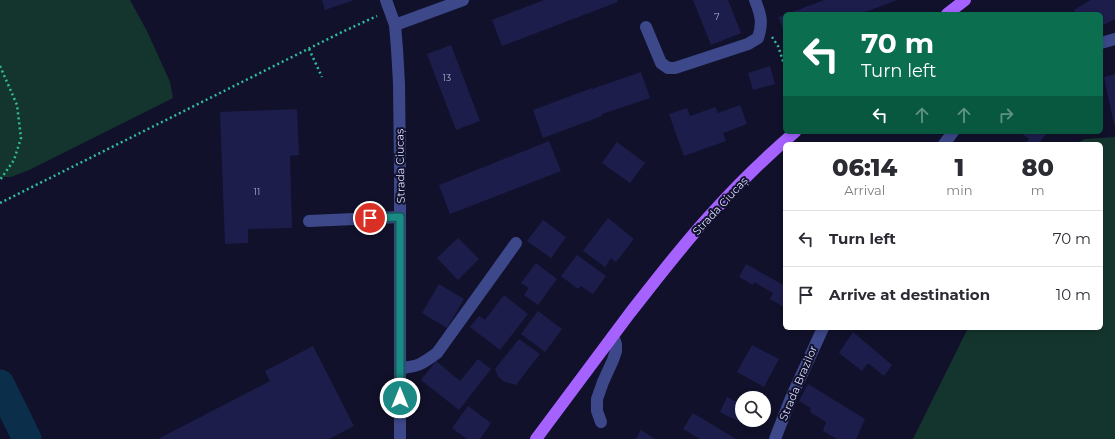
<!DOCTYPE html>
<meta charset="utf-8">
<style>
:root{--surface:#fff;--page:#f2f2f3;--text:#2b2b33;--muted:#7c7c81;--line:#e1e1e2}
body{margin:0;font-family:Montserrat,sans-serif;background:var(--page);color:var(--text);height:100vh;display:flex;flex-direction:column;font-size:15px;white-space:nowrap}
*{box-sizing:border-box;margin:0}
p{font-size:13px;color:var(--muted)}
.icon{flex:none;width:22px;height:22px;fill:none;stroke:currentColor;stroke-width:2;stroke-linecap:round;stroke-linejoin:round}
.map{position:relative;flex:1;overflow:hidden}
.panel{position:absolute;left:783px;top:142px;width:320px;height:188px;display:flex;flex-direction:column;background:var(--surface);border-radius:6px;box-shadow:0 2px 6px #0003}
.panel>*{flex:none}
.hud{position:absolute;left:783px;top:12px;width:320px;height:122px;border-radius:6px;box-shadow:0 2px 6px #0003;background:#0b6e4f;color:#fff;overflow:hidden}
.controls{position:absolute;left:735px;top:391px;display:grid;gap:8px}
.controls a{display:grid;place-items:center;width:36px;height:36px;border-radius:50%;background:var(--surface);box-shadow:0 2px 6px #0003;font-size:20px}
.pin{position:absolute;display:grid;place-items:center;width:34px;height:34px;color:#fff;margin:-17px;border:2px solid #fff;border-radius:50%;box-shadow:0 1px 4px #0007}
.me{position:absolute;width:44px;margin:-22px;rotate:0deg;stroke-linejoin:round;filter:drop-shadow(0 0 3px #0008)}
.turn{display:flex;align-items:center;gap:14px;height:84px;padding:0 12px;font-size:18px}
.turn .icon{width:52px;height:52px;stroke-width:2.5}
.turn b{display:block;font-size:28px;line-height:34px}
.lanes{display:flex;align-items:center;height:38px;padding:0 12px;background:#0003;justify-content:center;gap:20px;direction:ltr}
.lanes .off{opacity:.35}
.eta{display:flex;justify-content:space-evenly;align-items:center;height:68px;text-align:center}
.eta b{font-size:24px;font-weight:800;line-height:28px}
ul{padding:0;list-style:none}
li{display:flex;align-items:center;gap:12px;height:56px;padding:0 12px;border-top:1px solid var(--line)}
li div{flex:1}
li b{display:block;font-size:15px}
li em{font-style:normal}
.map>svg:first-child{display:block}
.green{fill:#14352d}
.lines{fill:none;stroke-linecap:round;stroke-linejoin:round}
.river{stroke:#0b2e4a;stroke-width:29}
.building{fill:#1d1d4c}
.path{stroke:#30bd9a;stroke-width:2.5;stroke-dasharray:2 3;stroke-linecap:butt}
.minor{stroke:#3c4889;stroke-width:12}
.major{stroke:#a662ff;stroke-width:12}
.route-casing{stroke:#125a56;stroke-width:10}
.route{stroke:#1b8a84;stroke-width:7}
.labels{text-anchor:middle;stroke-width:4;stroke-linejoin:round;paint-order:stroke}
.number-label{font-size:9px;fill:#acadd2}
.street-label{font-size:11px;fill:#dbddff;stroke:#11112b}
</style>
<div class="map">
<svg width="1115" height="439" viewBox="0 0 1115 439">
<rect width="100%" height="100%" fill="#11112b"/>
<g class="green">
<polygon points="0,0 130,0 147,31 170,82 173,98 29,170 11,177 0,177"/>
<polygon points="1115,137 1115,439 913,439 968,328 1101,328 1101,144 1075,144 1085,139"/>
</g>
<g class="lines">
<polyline class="river" points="0,384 27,439"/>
</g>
<g class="building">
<polygon points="322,0 354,0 325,10"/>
<polygon points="544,0 617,0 618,2 502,46 492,20"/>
<polygon points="693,0 728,0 741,33 711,45"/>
<polygon points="824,0 897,0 860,14 787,14"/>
<polygon points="1091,0 1115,0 1115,19 1101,26 1101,14 1076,14 1074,10"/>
<polygon points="785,15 785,34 778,17"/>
<polygon points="451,45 480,121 456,130 427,54"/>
<polygon points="770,66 775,84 753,90 748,73"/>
<polygon points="641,72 650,98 602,114 602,116 543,138 533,110 592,88 592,89"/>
<polygon points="1115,74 1115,124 1114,124 1104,77"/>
<polygon points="740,105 747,124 723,133 726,141 684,156 669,114 687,108 690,116 715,107 718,113"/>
<polygon points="297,109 299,155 290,156 292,228 248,229 248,243 225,244 220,112"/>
<polygon points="1020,132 1048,132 1038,144 1029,144 1026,142 1029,139"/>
<polygon points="549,141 561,171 450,214 439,185"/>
<polygon points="617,142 645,163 630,183 602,163"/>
<polygon points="608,218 634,239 616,262 611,258 605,267 583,251"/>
<polygon points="543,220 566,237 551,258 527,241"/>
<polygon points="458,238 479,259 458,280 437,258"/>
<polygon points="577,255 606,276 593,294 581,286 578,289 561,276"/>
<polygon points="536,263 557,279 538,305 524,295 529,288 521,283"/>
<polygon points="746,264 785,286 785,308 770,299 773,293 754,282 753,285 739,277"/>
<polygon points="439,284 464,299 447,328 422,313"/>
<polygon points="504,295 528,314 500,350 470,327 479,316 485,320"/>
<polygon points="538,311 562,329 545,352 521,334"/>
<polygon points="853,332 892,365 884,376 868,363 862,371 839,353"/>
<polygon points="519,339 540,354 516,385 503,381 498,376 495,369"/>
<polygon points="752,345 779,359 764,387 737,372"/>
<polygon points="313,346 354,426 329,439 158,439 270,381 265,371"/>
<polygon points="478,359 491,369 459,410 421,380 436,361 460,381"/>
<polygon points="808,384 865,419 856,439 837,439 823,431 826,422 810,412 811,408 799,401"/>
<polygon points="727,397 742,405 742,420 756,420 752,428 720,412"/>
<polygon points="468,406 491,423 480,439 467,439 452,428"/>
<polygon points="693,413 736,439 700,439 683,429"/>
<polygon points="641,430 655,439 636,439"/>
</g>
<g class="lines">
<g class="path">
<polyline points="772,37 778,46 785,67"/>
<polyline points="309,49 322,77"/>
<polyline points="0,66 17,105 21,138 14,160 0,180"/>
<polyline points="0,203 342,32 377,16"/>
</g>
<g class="minor">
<polyline points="386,0 395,25 397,49 399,83 400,170 400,439"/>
<polyline points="395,25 463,0"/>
<path d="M646,27L661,63L668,68H675L748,44L758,38C763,23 761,15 755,0"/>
<polyline points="1101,43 1115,39"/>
<polyline points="944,144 953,132"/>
<polyline points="309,221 400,217"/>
<path d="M400,368C418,367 422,364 437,353L516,243"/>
<polyline points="601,422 597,411 597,399 603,382 613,360 616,351 616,344 613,336"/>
<polyline points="775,439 791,398 823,328"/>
</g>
<g class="major">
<polyline points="947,14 965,0"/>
<path d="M536,439C567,397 599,355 630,313C657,279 683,244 713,212C738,184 766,157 795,132"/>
</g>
</g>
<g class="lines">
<defs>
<polyline id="route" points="370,218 400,217 400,398"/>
</defs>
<use href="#route" class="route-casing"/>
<use href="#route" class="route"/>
</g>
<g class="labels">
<g class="number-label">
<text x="717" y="20">7</text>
<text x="447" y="81">13</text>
<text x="257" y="195">11</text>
</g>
<g class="street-label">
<text transform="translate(400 166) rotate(-91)" y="4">Strada Ciucaș</text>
<text transform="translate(720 206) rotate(-47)" y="4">Strada Ciucaș</text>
<text transform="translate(798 383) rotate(-67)" y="4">Strada Brazilor</text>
</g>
</g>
</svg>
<div class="controls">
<a><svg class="icon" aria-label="search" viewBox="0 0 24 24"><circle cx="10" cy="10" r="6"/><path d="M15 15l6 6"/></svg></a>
</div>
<div class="pin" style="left:370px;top:218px;background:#d93025"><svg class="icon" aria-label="arrive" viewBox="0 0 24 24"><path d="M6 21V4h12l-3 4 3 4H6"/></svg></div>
<svg class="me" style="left:400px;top:398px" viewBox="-20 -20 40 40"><circle r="17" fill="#1b8a84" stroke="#fff" stroke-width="3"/><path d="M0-11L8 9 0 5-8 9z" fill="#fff"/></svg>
<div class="hud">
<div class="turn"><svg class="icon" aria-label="left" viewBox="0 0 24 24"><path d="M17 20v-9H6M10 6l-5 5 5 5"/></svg><div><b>70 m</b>Turn left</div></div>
<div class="lanes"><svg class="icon" aria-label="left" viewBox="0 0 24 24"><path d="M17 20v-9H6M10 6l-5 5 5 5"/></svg><svg class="icon off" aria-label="ahead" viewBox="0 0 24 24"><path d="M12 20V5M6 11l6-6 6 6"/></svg><svg class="icon off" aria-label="ahead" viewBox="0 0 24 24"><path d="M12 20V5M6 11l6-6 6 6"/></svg><svg class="icon off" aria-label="right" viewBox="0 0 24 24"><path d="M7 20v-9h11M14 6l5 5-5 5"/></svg></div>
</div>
<section class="panel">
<div class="eta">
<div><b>06:14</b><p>Arrival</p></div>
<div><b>1</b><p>min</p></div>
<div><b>80</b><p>m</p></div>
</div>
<ul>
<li><svg class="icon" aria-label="left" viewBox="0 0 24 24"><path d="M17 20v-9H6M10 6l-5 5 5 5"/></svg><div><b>Turn left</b></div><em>70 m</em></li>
<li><svg class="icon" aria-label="arrive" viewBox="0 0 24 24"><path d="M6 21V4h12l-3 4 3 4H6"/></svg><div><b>Arrive at destination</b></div><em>10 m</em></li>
</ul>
</section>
</div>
